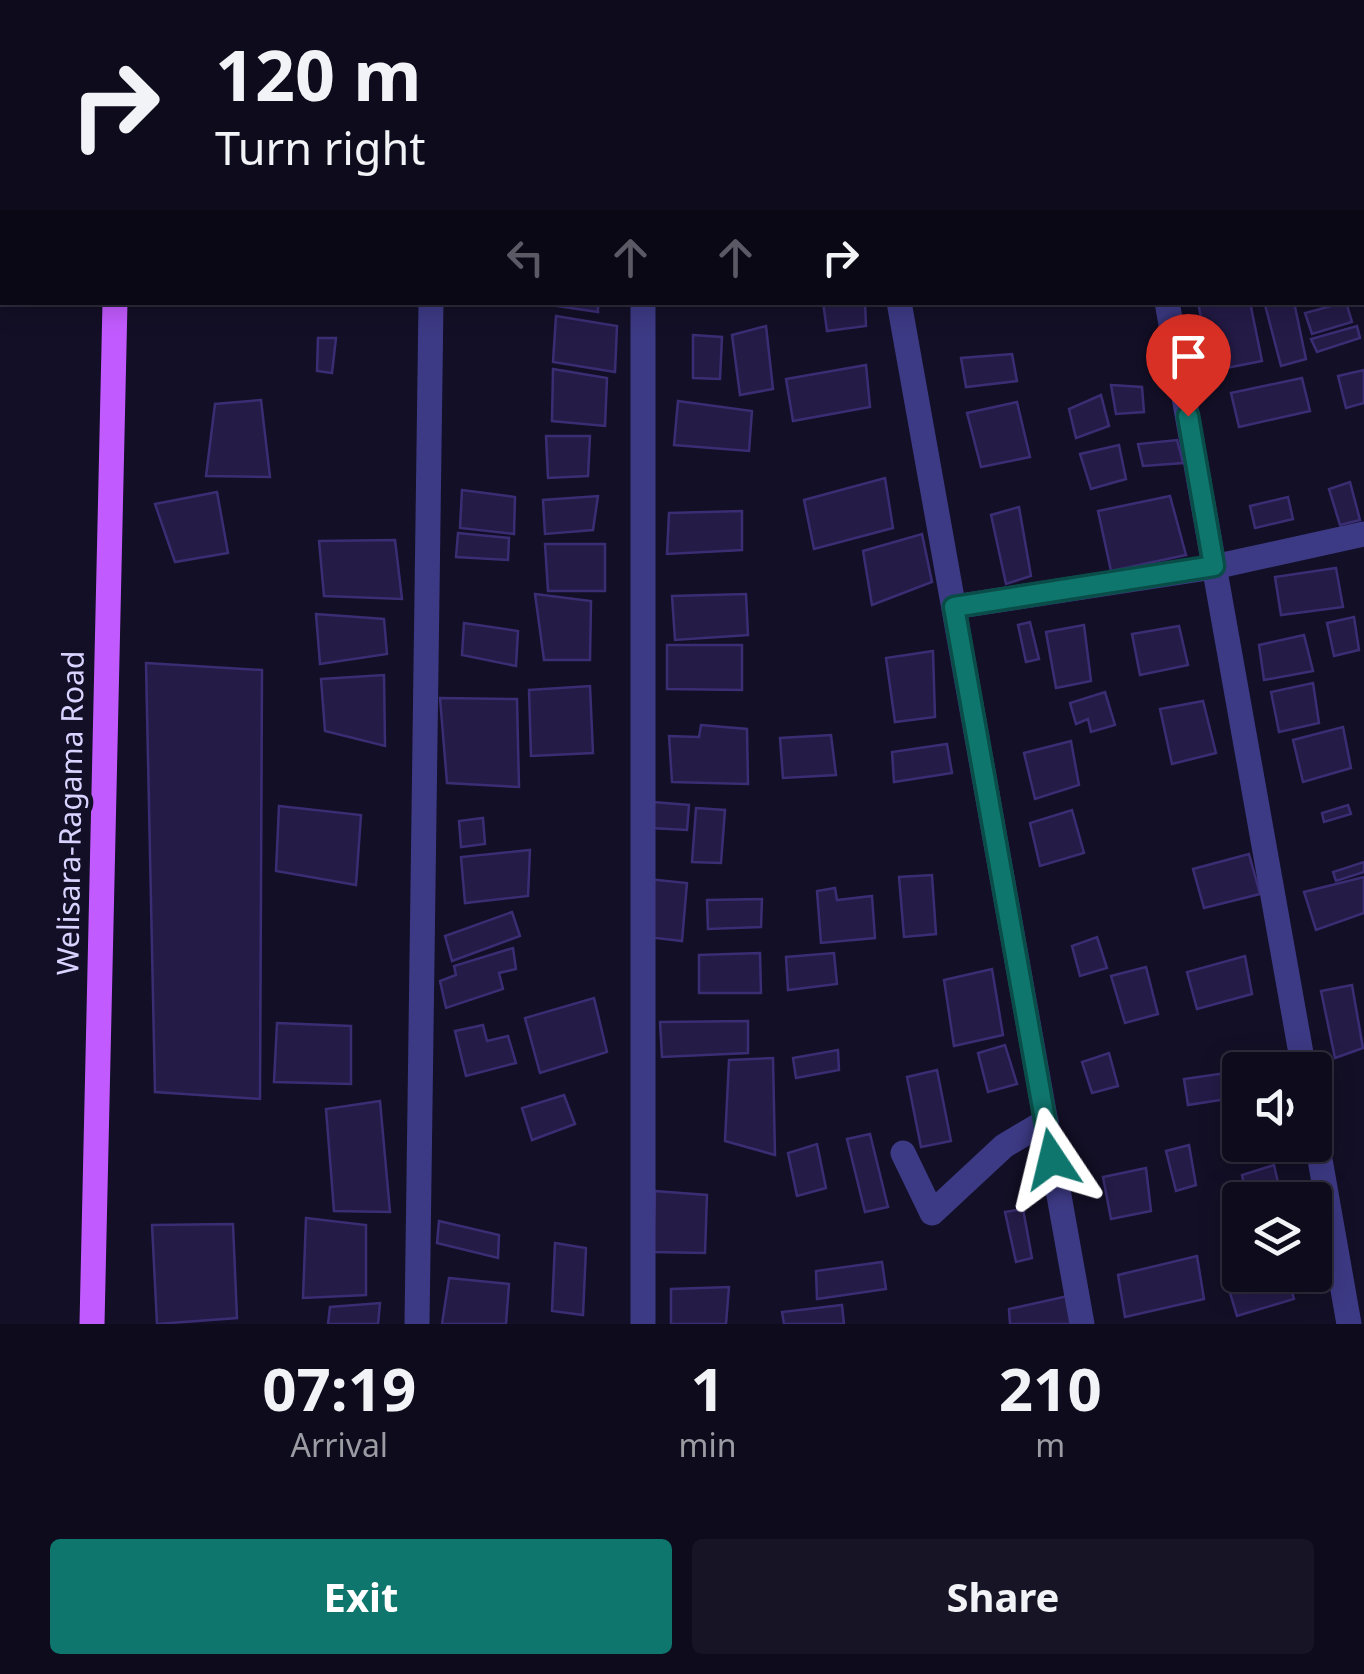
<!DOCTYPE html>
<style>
:root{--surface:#0e0b1c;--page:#171425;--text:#f1f3f6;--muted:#9b9ba3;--line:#2e2b3b;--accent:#0f766e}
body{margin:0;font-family:"Noto Sans",sans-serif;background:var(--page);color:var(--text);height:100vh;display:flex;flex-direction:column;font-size:38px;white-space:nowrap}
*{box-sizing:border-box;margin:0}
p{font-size:32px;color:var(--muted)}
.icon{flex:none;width:55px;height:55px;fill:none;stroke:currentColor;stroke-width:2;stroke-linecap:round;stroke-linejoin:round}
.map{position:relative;height:1324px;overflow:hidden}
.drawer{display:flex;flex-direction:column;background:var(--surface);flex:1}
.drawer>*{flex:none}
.hud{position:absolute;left:0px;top:0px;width:1365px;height:305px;box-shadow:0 5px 25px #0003,0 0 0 2px var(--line);background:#0e0b1c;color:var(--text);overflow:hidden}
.tools{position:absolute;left:1222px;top:1052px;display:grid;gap:20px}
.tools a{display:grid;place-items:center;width:110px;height:110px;border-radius:10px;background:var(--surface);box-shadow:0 5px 25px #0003,0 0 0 2px var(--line);font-size:50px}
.pin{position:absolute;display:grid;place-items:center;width:85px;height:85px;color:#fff;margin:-102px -42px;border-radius:50% 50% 50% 0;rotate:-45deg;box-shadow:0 0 10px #0007}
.pin .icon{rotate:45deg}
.me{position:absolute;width:110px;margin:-55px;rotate:350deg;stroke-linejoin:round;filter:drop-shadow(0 0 8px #0008)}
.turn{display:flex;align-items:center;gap:35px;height:210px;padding:0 50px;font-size:45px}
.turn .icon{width:130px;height:130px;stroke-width:2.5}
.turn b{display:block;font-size:70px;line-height:85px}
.lanes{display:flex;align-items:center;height:95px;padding:0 50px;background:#0003;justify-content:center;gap:50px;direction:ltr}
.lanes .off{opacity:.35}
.eta{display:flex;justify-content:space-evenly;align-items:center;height:170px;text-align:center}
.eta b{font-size:60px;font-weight:700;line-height:70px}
.cta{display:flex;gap:20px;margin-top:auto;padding:20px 50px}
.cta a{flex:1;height:115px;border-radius:10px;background:var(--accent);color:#fff;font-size:40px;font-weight:700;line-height:115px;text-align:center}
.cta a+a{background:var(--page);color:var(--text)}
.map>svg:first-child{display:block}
.building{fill:#241b47;stroke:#3b2d73;stroke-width:2.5}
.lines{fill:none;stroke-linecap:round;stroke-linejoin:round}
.minor{stroke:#3d3a85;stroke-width:25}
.major{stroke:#c25bff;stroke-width:25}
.route-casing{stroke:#0a4d48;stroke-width:25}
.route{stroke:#0f766e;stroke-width:18}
.labels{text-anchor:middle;stroke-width:10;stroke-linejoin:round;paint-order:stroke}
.street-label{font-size:30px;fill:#d9d4ff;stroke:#130f26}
</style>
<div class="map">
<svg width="1364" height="1324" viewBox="0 0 1364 1324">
<rect width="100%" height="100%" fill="#130f26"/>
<g class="building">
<polygon points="598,302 598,312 543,304 543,302"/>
<polygon points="823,302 865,302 866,326 827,331"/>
<polygon points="1198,302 1250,302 1262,361 1211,371"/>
<polygon points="1278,302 1294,302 1306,359 1281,366 1265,305"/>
<polygon points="1346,302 1352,322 1312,334 1305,313"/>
<polygon points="556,316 617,326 615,372 553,362"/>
<polygon points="766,326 773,389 740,395 732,335"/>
<polygon points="1357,326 1360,338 1317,352 1311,339"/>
<polygon points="693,335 722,337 720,379 693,378"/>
<polygon points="318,338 336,338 332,373 317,371"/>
<polygon points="1012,354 1017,381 966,387 961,358"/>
<polygon points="866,365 870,407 793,421 786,379"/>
<polygon points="553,369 607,378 605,426 552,421"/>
<polygon points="1364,370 1364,403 1346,408 1338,376"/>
<polygon points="1302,378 1310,411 1239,427 1231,393"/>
<polygon points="1111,385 1142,387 1144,412 1116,414"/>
<polygon points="1101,395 1109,426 1076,438 1069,409"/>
<polygon points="261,400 270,477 206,476 215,404"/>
<polygon points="678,401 752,411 749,451 674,445"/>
<polygon points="1017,402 1030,457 981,467 967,413"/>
<polygon points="546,436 590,436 588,476 548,478"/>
<polygon points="1177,440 1183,463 1143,466 1138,444"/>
<polygon points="1119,445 1126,479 1091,489 1080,454"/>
<polygon points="885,478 893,528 814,549 804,500"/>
<polygon points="1350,482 1360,520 1340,525 1329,489"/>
<polygon points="462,490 515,497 514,534 460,528"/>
<polygon points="217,492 228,553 175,562 155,504"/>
<polygon points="598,496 593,530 545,534 543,500"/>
<polygon points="1170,496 1186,555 1111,571 1098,511"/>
<polygon points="1288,497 1293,519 1255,528 1250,506"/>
<polygon points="1019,507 1031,576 1006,584 991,515"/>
<polygon points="742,511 742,550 667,554 669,513"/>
<polygon points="458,533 509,538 508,560 456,557"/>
<polygon points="922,534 932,582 872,605 863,551"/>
<polygon points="395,540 402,599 324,596 319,541"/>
<polygon points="545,544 605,544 605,591 548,591"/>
<polygon points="1336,568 1343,607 1281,615 1275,577"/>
<polygon points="535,594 591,601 590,660 544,660"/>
<polygon points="746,594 748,635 675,640 672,596"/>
<polygon points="316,614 384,619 387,654 320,664"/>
<polygon points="1354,617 1359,650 1334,656 1327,623"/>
<polygon points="1030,622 1039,659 1026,662 1018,625"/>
<polygon points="464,623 518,631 516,666 462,655"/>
<polygon points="1084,625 1091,681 1056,688 1046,632"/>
<polygon points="1179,626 1188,665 1140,675 1132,634"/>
<polygon points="1304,635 1313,671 1264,680 1259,645"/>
<polygon points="667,645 742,645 742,690 667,689"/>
<polygon points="933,651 935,717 895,722 886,658"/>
<polygon points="146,663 262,670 260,1099 155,1092"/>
<polygon points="384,675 385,746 325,731 321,679"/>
<polygon points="1313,683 1319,723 1279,732 1271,692"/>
<polygon points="590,686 593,753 531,756 529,690"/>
<polygon points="1105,692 1115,725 1091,732 1088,719 1076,724 1070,703"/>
<polygon points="440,698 517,699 519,787 447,783"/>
<polygon points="1203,701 1216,753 1172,764 1160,709"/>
<polygon points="701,725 747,729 748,784 672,782 669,736 699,737"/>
<polygon points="1343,727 1351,768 1303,782 1293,740"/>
<polygon points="831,735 836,775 783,778 780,738"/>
<polygon points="1071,741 1079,785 1035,799 1024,753"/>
<polygon points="947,744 952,773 894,782 892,752"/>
<polygon points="653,802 689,805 687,830 651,828"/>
<polygon points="1348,805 1351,814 1324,822 1322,813"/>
<polygon points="279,806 361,815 356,885 276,871"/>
<polygon points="696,808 725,810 721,863 692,862"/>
<polygon points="1072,810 1084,853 1040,866 1030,823"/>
<polygon points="483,818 485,844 461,847 459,821"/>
<polygon points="530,850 528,896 465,903 461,857"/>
<polygon points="1249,854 1260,894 1204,908 1193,869"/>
<polygon points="1364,862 1364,872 1336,881 1333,872"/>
<polygon points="932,875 936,934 904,937 899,877"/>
<polygon points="1364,877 1364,913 1316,930 1304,892"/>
<polygon points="648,879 687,883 682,941 647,937"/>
<polygon points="835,888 837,900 872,896 875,938 821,943 817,891"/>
<polygon points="762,899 761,927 708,929 707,900"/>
<polygon points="512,912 520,936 452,961 445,936"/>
<polygon points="1097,937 1107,968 1080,976 1072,946"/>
<polygon points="513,948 516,969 499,973 503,989 446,1008 440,981 456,975 454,966"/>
<polygon points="760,953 761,993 699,993 699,955"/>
<polygon points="834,953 837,984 788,990 786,957"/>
<polygon points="1245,956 1252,994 1197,1009 1187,972"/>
<polygon points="1146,967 1158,1014 1125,1023 1111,976"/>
<polygon points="992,969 1003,1035 954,1046 944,980"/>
<polygon points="1352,985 1363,1048 1335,1058 1321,991"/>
<polygon points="594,998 607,1052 540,1073 525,1018"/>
<polygon points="748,1021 748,1053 662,1057 660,1022"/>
<polygon points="277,1023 351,1026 351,1084 274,1082"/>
<polygon points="483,1025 487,1041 508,1036 516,1063 466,1076 455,1031"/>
<polygon points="1005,1045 1017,1084 988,1092 978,1053"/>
<polygon points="838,1050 839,1070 796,1078 793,1058"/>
<polygon points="1109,1053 1118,1086 1092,1093 1082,1062"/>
<polygon points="773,1058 775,1155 725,1141 729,1060"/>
<polygon points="937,1070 951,1141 921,1147 907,1077"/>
<polygon points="1240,1071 1240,1097 1188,1105 1184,1079"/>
<polygon points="564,1095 575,1124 532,1140 522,1108"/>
<polygon points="380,1101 390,1212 334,1211 326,1109"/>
<polygon points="870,1134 888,1207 865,1212 847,1139"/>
<polygon points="817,1144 826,1188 797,1196 788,1153"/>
<polygon points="1189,1145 1196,1185 1176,1191 1166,1151"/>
<polygon points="1274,1165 1282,1200 1247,1200 1242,1175"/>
<polygon points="1146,1168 1151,1211 1111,1219 1103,1177"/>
<polygon points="655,1191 707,1195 705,1253 653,1252"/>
<polygon points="1023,1209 1032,1258 1016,1262 1005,1212"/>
<polygon points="306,1218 366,1225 366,1295 303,1298"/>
<polygon points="439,1221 499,1235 498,1258 437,1243"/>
<polygon points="233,1224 237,1318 157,1324 152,1225"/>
<polygon points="555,1243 586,1248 583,1315 552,1311"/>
<polygon points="1197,1256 1204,1299 1125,1317 1118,1275"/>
<polygon points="882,1262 886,1289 817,1299 816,1271"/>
<polygon points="449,1278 509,1284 506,1324 442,1324"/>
<polygon points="1288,1278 1294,1299 1237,1316 1230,1293"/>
<polygon points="729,1287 726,1324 671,1324 671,1289"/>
<polygon points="1068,1296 1074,1324 1010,1324 1009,1309"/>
<polygon points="380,1303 378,1324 328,1324 330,1307"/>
<polygon points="842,1305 844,1324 784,1324 782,1312"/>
</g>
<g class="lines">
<g class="minor">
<polyline points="1145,0 1145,2"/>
<polyline points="435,2 435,0"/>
<polyline points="643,2 643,0"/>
<polyline points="1362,51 1364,52"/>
<polyline points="899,302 1082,1324"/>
<polyline points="1167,302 1304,1070"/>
<polyline points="954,607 1214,567 1364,534"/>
<polyline points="1315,1131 1349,1324"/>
<polyline points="903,1153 932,1213 1004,1146 1046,1121"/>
<polyline points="417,1324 431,302"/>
<polyline points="643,1324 643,302"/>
</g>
<g class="major">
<polyline points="122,2 122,0"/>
<polyline points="92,1324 115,302"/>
</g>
</g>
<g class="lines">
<defs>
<polyline id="route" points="1052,1159 954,607 1214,566 1188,416"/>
</defs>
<use href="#route" class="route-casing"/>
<use href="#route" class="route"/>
</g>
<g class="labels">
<g class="street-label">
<text transform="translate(71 813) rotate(-89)" y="10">Welisara-Ragama Road</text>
</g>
</g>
</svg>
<div class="tools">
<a><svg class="icon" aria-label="sound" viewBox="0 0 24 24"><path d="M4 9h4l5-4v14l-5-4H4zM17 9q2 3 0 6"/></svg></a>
<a><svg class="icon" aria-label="layers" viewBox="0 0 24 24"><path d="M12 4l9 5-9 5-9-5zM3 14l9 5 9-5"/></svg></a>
</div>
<div class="pin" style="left:1188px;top:416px;background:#d93025"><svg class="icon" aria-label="arrive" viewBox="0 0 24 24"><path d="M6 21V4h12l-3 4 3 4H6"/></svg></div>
<svg class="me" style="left:1052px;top:1159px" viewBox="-20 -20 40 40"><path d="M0-17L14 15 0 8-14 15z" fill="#0f766e" stroke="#fff" stroke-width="4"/></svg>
<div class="hud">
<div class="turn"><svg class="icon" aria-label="right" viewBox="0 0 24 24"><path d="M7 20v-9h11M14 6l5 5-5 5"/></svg><div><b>120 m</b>Turn right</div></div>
<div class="lanes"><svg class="icon off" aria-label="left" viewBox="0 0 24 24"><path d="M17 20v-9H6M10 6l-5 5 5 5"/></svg><svg class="icon off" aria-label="ahead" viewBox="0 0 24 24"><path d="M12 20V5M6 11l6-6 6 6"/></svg><svg class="icon off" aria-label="ahead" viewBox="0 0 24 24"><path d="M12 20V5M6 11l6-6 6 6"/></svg><svg class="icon" aria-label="right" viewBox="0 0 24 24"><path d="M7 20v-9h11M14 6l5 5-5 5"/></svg></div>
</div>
</div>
<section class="drawer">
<div class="eta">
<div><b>07:19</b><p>Arrival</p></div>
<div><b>1</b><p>min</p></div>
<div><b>210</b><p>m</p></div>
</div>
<div class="cta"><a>Exit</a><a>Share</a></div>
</section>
